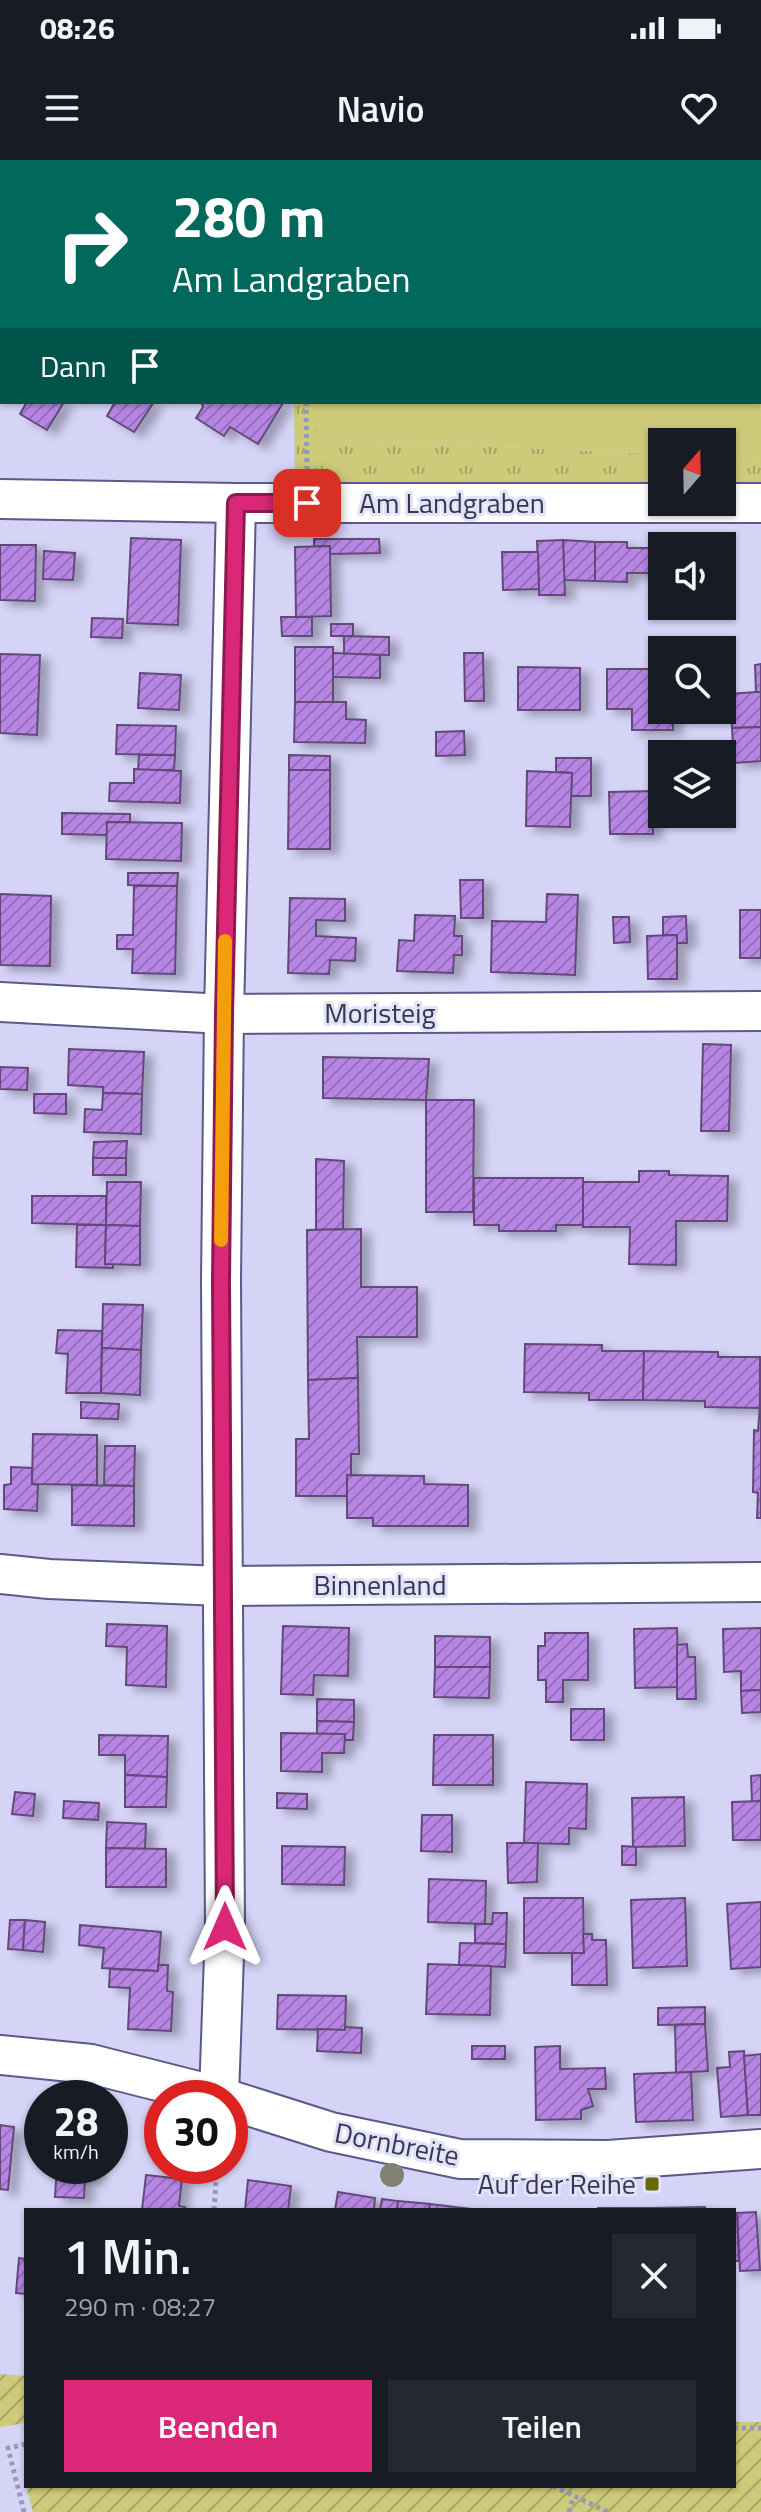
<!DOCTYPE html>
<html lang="de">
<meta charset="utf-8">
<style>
:root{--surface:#171b24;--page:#242831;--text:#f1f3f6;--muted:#9ea1a6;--accent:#db2777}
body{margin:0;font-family:"Titillium Web",sans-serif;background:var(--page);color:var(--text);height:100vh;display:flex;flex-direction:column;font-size:30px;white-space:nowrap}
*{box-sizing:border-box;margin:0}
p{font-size:26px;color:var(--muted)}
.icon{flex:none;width:44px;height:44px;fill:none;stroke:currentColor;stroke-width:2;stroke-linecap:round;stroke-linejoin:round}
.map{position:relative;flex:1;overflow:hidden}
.details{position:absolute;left:24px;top:2048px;width:712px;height:280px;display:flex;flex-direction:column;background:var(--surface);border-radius:0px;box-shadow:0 2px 6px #0004}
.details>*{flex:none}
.guide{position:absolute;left:0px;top:0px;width:762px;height:244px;box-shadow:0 2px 6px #0004;background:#00695c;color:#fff;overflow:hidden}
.needle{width:52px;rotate:20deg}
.buttons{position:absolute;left:648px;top:268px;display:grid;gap:16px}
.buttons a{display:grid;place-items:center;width:88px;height:88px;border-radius:0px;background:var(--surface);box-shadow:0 2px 6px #0004;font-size:40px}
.speed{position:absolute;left:24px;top:1920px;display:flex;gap:16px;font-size:40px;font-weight:700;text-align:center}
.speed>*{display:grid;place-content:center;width:104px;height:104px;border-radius:50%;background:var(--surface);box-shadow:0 2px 6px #0004;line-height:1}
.speed small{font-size:20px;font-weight:400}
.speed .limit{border:12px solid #d22;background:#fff;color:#111}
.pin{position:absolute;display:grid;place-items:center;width:68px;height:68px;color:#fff;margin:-34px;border-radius:16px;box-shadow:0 4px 12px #0006}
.me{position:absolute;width:88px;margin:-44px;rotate:0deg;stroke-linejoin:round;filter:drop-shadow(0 0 6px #0008)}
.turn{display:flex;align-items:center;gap:28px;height:168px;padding:0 40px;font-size:36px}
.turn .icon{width:104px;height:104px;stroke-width:2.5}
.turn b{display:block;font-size:56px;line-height:68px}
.then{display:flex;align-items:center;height:76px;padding:0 40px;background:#0003;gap:16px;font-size:30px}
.round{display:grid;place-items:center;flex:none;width:84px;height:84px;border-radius:0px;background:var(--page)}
.head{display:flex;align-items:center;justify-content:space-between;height:136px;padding:0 40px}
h1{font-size:48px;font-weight:600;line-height:60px}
.primary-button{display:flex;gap:16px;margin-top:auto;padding:16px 40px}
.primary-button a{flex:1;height:92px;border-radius:0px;background:var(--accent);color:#fff;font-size:32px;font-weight:600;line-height:92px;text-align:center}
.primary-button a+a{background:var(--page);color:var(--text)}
.status{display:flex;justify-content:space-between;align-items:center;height:56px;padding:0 40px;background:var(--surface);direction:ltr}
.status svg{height:22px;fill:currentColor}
header{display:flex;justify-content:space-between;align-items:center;height:104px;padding:0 40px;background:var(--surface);font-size:36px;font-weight:600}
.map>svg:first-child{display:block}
.grass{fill:url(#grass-tufts)}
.park{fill:#cdca79}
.garden{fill:url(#garden-furrows)}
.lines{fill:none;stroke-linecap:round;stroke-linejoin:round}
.stream{stroke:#b8b4f1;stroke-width:10}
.building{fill:url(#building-hatch);stroke:#624a7a;stroke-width:2;filter:url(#shadow)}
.minor-casing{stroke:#5c588b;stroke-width:42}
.path{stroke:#9998b6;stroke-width:5;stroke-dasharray:4 4;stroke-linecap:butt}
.minor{stroke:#fff;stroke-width:38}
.tree{fill:#838174}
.route-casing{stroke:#8e194d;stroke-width:20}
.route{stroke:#db2777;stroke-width:14}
.slow{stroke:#f59e0b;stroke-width:14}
.poi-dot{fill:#6b6700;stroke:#e2e2fa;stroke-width:3}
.labels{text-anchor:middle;stroke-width:6;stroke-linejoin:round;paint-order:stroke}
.street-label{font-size:28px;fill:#38374e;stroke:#e2e2fa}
.poi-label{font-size:28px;fill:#38374e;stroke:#e2e2fa;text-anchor:end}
</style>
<div class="status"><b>08:26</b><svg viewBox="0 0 49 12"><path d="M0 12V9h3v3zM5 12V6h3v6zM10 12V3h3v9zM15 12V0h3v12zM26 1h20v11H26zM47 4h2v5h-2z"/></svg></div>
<header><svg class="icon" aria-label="menu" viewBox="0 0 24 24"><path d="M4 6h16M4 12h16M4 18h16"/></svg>Navio<svg class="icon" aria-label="heart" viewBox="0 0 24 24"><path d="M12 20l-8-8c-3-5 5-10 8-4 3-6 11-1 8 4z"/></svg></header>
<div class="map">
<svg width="761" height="2352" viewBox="0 0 761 2352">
<defs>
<pattern id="grass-tufts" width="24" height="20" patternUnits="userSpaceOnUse" patternTransform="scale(2)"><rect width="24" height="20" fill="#cdca79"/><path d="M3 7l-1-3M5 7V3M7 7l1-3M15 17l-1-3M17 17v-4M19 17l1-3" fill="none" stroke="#a7a565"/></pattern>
<pattern id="garden-furrows" width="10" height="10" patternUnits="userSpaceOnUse" patternTransform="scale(2)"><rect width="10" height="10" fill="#cdca79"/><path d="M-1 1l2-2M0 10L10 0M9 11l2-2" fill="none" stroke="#a7a565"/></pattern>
<pattern id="building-hatch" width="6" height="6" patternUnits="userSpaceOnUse" patternTransform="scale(2)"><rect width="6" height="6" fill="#b786e5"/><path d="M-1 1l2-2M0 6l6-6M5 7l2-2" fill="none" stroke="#966ebc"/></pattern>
<filter id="shadow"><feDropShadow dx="9" dy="5" stdDeviation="4" flood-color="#0004"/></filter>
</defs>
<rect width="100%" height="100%" fill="#d5d3f6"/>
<g class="grass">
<polygon points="0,0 761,0 761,89 760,2 2,2 2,68"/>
<polygon points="294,242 317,242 317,279 662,294 662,332 295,331"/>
<polygon points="722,296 761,298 761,332 722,332"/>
</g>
<polygon class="park" points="761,89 761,298 722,296 722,282 662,282 662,294 316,279 317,242 760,242"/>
<g class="garden">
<polygon points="0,2214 26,2216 26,2263 0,2267"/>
<polygon points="734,2262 761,2262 761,2352 33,2352 26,2326 734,2326"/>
</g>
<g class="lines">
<g class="stream">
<polyline points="292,2 298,0"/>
<polyline points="0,51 2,52"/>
</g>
</g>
<g class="building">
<polygon points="27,242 64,242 47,270 20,254"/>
<polygon points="154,242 134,272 107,256 115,242"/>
<polygon points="201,242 283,242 283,243 258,284 230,267 224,276 196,258 203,247"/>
<polygon points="131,378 181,380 178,465 127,463"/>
<polygon points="314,379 379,379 380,393 330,394 330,386 314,387"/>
<polygon points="563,380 595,382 595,421 564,420"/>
<polygon points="563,380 565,435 539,435 537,381"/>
<polygon points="595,382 627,382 627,388 655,388 655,413 627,413 627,422 595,421"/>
<polygon points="0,385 36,385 35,441 0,440"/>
<polygon points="330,386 331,456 296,457 295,387"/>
<polygon points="44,391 75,393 73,420 43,419"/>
<polygon points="502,392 538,392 539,429 503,430"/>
<polygon points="281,457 312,457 312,476 282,476"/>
<polygon points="92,458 123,459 122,478 91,477"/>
<rect x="331" y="464" width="22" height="12"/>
<polygon points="344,476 389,477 389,495 344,494"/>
<rect x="295" y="487" width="38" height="55"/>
<polygon points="333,493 380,495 380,518 333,517"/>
<polygon points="464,493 483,493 484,541 465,541"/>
<polygon points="0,494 40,495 37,575 0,573"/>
<polygon points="761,504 761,532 756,532 755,505"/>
<polygon points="518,507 580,508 580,550 518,550"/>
<polygon points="607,509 662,509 662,550 673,550 673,570 632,570 632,549 607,549"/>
<polygon points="140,513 181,515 179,550 138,548"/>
<polygon points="756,532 761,532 761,567 732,568 729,534"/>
<polygon points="295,542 346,542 346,559 366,560 365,583 294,582"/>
<polygon points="117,565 176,566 175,595 116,594"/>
<polygon points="761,567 761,601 734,603 732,568"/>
<polygon points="464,571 465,595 436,596 436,572"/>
<polygon points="139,595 175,595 174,610 138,610"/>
<polygon points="289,595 330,596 330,610 289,610"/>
<polygon points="556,598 591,598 591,636 571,636 572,613 556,612"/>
<polygon points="134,609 181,611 180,643 109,641 110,623 134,623"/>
<polygon points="289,610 330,610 330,689 288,689"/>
<polygon points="527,611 572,613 570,667 526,666"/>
<polygon points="653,631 653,674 610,674 609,632"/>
<polygon points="62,653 130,654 130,662 107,662 107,675 62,674"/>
<polygon points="107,662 182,663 181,701 106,699"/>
<polygon points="128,713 178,713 177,726 128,725"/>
<polygon points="460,720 483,720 483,758 461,758"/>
<polygon points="134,726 177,726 175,814 132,813 133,789 117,789 117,775 133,775"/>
<polygon points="0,734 51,736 50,806 0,805"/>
<polygon points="547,734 578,735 575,815 491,812 492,761 546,762"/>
<polygon points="290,738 345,739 345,761 316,760 316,776 356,778 355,801 330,800 329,814 288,813"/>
<rect x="740" y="750" width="21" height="48"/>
<polygon points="415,755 455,756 454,776 462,776 462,795 454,795 453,813 397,811 399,780 414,781"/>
<polygon points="686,756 687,783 677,783 677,775 663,775 663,757"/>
<polygon points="613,757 629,757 630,782 614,783"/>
<polygon points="677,775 677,819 648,819 647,776"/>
<polygon points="703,884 731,885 729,971 701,971"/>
<polygon points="69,889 144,892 142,934 103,933 103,927 68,925"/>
<polygon points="323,897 429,899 426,940 323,938"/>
<polygon points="0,907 28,908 27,930 0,929"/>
<polygon points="103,933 142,934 141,974 84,972 85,949 102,950"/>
<polygon points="34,934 66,934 66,954 34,953"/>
<polygon points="426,940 474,940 473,1052 426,1052"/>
<polygon points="127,981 126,998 93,998 94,982"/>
<rect x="93" y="998" width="33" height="17"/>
<polygon points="316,999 344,1001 343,1069 316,1070"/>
<polygon points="639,1011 669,1011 669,1015 728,1016 727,1061 676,1061 676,1105 629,1104 630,1067 583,1067 583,1022 639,1022"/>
<polygon points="474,1018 583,1018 583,1065 556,1065 556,1071 499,1071 499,1065 474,1065"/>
<polygon points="107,1022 141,1022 140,1066 106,1065"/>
<polygon points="32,1036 106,1036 106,1065 32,1063"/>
<polygon points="77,1065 106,1065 105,1104 113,1104 113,1108 76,1107"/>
<polygon points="106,1065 140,1066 140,1105 105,1104"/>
<polygon points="361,1069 361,1127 417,1127 417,1177 357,1177 358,1218 308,1220 307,1070"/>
<polygon points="103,1144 143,1145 141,1190 102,1188"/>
<polygon points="58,1170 102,1171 101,1233 66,1233 68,1194 56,1193"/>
<polygon points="525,1184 602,1185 602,1191 644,1191 643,1240 589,1240 589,1233 524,1232"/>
<polygon points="102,1188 141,1190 140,1235 101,1233"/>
<polygon points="644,1191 718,1192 718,1197 760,1197 760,1248 705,1247 705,1241 643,1240"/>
<polygon points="358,1218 359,1294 351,1294 351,1316 347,1315 347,1336 296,1336 296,1279 309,1279 308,1220"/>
<polygon points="81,1242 119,1244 118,1259 81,1258"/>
<polygon points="760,1244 761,1244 761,1358 757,1358 758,1333 753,1332 754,1270 758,1271"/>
<polygon points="33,1274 97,1275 97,1325 32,1324"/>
<polygon points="105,1286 135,1286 134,1326 104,1325"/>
<polygon points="11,1307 32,1308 32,1324 38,1325 37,1351 4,1349 4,1325 11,1324"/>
<polygon points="347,1315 424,1316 424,1324 468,1325 468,1366 373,1366 373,1358 347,1358"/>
<polygon points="72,1325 134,1326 134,1366 72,1365"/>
<polygon points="107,1464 167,1466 166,1527 126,1525 127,1487 106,1486"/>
<polygon points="283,1466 349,1468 348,1516 314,1515 313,1535 281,1534"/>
<polygon points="677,1468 679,1527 635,1528 634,1469"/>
<polygon points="761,1468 761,1530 741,1531 741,1511 724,1512 723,1469"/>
<polygon points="545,1473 588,1473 588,1520 563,1520 563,1542 546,1542 546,1520 538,1520 538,1486 545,1486"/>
<polygon points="435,1476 490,1477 490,1507 435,1507"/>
<polygon points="687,1484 688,1497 695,1497 696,1539 677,1539 677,1485"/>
<polygon points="435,1507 490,1507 489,1538 434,1537"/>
<polygon points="761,1530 761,1552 742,1553 741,1531"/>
<polygon points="317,1539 354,1540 354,1562 317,1561"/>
<rect x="571" y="1549" width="33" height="31"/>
<polygon points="317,1561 354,1562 353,1580 345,1580 345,1574 317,1574"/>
<polygon points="281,1573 345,1574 344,1593 322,1593 322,1612 281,1611"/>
<polygon points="99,1575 168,1576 167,1617 125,1615 125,1595 99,1595"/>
<polygon points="434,1575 493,1575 493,1625 433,1625"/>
<polygon points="125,1615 167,1617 166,1647 125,1647"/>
<polygon points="761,1615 761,1641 752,1642 751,1616"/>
<polygon points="526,1622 587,1624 586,1669 569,1668 569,1684 524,1683"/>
<polygon points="15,1632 35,1634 33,1656 12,1654"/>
<polygon points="277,1633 307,1634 307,1649 277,1648"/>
<polygon points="684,1637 685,1686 633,1687 632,1638"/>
<polygon points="64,1641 99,1643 98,1660 63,1658"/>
<polygon points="761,1641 761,1680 733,1680 732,1642"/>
<polygon points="422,1655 452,1655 452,1692 421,1691"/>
<polygon points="107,1662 146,1664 145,1689 106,1688"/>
<polygon points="507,1683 538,1683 537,1722 508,1723"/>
<polygon points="282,1686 345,1687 344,1725 282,1724"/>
<polygon points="622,1686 636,1687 636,1705 622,1705"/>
<polygon points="106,1688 166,1689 166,1727 106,1727"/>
<polygon points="429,1719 486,1721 485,1764 428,1762"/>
<polygon points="524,1738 583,1738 584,1793 524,1793"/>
<polygon points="685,1738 687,1806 633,1808 631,1740"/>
<polygon points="761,1742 761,1807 731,1809 727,1744"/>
<polygon points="493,1753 507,1753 506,1784 475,1783 475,1764 492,1764"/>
<polygon points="10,1760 25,1760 23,1790 8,1789"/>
<polygon points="25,1760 45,1762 43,1792 23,1790"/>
<polygon points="80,1765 161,1772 158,1811 102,1808 104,1788 79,1785"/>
<polygon points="583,1774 592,1774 592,1780 606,1780 607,1825 572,1825 572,1793 584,1793"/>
<polygon points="460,1783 506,1784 505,1807 459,1805"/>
<polygon points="428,1804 491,1806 490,1855 426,1854"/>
<polygon points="158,1805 168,1805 167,1831 173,1832 171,1871 128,1869 130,1828 109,1827 110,1809 158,1811"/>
<polygon points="278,1835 346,1836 345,1870 277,1869"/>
<polygon points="705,1847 705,1864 658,1865 658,1848"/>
<polygon points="705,1864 708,1911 676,1913 675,1865"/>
<polygon points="345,1867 362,1868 361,1893 317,1891 318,1869 345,1870"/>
<rect x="472" y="1886" width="33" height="13"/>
<polygon points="560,1886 560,1909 605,1908 606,1929 588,1929 593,1946 581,1950 581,1959 536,1960 535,1887"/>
<polygon points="744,1891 748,1955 721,1957 717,1908 730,1907 729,1892"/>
<polygon points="761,1894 761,1955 748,1955 744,1896"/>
<polygon points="691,1912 693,1960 636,1962 634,1914"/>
<polygon points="0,1965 14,1967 8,2030 0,2029"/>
<polygon points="57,2006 95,2006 94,2020 85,2019 84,2038 55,2037"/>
<polygon points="146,2015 182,2019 179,2046 185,2047 185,2050 142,2050"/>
<polygon points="248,2020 291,2026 288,2050 245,2050"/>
<polygon points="338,2032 375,2038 374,2050 335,2050"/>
<polygon points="382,2039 398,2041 397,2050 380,2050"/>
<polygon points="398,2041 430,2044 429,2050 397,2050"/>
<polygon points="430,2044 480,2050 429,2050"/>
<polygon points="705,2047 706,2050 653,2050 653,2048"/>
<rect x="598" y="2048" width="55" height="2"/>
<polygon points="756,2052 760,2110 740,2111 737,2053"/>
<polygon points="737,2053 739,2101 734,2101 734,2054"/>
<polygon points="19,2098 26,2099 26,2134 16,2133"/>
</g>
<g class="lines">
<defs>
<g id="minor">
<polyline points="0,339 236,343 761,343"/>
<polyline points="0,842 224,854 761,851"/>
<polyline points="0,1414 49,1419 222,1426 761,1422"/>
<polyline points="0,1895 91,1904 225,1938"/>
<polyline points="219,1936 225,1767 221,1121 224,854 236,343"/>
<polyline points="230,1940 331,1972 460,1999 608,2000 761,1989"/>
</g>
</defs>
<use href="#minor" class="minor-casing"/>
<g class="path">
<polyline points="637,2 640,2"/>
<polyline points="760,21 761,22"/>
<polyline points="0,68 2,68"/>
<polyline points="306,242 307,310"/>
<polyline points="214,2050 217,2006"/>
<polyline points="734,2268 761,2268"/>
<polyline points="553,2326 608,2352"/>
<polyline points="24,2352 8,2288 26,2284"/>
<polyline points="569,2352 573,2338"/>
</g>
<use href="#minor" class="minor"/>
</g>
<circle class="tree" cx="392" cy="2015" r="12"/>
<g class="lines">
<defs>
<polyline id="route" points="225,1767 221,1121 224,854 236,343 307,343"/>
</defs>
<use href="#route" class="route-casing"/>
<use href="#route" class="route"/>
<polyline class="slow" points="221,1080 225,781"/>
</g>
<rect class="poi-dot" x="644" y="2016" width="16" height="16" rx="4"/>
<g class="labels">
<g class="street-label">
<text x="452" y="353">Am Landgraben</text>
<text x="380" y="863">Moristeig</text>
<text x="380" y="1435">Binnenland</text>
<text transform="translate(397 1984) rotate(11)" y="10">Dornbreite</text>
</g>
<g class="poi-label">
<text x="636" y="2034">Auf der Reihe</text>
</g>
</g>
</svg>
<div class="buttons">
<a><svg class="needle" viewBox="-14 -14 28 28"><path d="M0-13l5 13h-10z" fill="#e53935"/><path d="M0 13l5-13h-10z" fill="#9ea1a6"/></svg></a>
<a><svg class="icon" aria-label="sound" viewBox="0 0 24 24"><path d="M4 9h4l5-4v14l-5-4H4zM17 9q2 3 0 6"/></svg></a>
<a><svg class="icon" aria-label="search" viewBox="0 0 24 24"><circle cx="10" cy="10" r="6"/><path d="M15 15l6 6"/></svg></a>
<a><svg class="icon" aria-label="layers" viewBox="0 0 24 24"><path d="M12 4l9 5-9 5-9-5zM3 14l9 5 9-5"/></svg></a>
</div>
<div class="speed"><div>28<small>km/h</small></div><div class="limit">30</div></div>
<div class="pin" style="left:307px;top:343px;background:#d93025"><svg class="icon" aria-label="arrive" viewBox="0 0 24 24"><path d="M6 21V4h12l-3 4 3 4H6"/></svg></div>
<svg class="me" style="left:225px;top:1767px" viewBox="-20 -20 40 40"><path d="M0-17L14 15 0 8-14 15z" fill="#db2777" stroke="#fff" stroke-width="4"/></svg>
<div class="guide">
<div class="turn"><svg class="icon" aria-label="right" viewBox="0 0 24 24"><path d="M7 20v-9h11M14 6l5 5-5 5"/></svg><div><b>280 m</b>Am Landgraben</div></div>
<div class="then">Dann<svg class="icon" aria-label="arrive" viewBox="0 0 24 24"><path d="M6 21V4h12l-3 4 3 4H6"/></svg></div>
</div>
<section class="details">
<div class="head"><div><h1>1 Min.</h1><p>290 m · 08:27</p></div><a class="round"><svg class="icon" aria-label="close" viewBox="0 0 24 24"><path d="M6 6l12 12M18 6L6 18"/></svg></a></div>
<div class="primary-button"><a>Beenden</a><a>Teilen</a></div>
</section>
</div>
